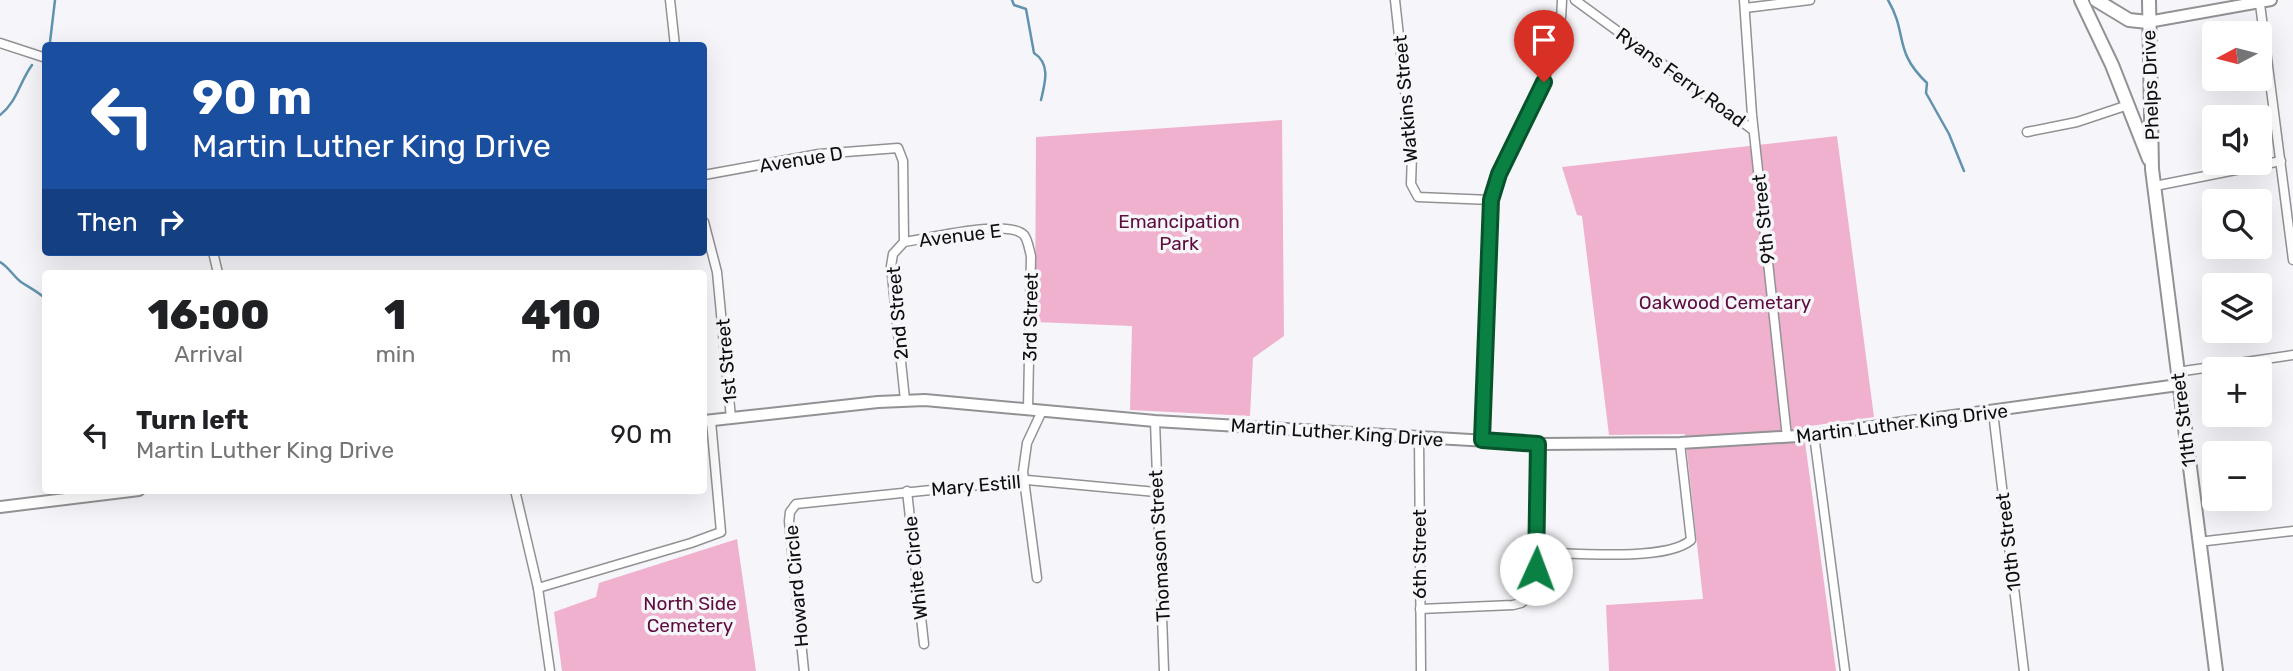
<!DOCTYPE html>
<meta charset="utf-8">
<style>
:root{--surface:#fff;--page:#f2f2f2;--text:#202124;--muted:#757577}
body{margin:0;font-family:Rubik,sans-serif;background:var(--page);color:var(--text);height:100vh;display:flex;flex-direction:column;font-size:26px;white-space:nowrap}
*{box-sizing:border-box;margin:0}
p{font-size:23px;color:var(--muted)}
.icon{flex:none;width:38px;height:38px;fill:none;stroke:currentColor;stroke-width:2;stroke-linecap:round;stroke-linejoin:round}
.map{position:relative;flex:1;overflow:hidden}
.drawer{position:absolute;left:42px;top:270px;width:665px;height:224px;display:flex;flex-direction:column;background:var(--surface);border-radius:7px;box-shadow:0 7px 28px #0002}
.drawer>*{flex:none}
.hud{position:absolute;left:42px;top:42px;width:665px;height:214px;border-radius:7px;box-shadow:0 7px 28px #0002;background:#1a4fa0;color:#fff;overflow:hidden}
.needle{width:46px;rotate:263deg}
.buttons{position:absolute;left:2202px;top:21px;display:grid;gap:14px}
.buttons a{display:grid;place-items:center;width:70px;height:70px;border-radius:7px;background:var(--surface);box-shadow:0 7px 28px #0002;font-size:35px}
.pin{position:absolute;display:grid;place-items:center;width:60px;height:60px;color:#fff;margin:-72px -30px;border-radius:50% 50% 50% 0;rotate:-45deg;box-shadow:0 0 7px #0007}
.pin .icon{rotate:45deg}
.me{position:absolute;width:77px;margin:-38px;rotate:2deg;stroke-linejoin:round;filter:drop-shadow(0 0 5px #0008)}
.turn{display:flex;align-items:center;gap:24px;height:147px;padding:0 35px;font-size:32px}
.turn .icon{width:91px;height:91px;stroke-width:2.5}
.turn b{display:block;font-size:49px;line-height:60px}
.then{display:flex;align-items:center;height:66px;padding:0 35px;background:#0003;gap:14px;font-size:26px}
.eta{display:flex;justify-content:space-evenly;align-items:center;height:119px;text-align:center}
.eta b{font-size:42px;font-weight:800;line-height:49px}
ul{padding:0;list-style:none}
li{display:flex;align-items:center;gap:21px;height:91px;padding:0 35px}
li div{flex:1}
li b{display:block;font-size:26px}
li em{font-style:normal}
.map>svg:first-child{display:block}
.green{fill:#f0b1cf}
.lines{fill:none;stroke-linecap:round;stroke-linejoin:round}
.stream{stroke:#6193ae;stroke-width:2.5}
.minor-casing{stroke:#929295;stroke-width:11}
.tertiary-casing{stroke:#929295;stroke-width:14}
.secondary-casing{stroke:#929295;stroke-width:16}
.primary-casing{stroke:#929295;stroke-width:16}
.minor{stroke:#fff;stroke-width:8}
.tertiary{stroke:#fff;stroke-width:10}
.secondary{stroke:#fff;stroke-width:12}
.primary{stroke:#fff;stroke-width:12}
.route-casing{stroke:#07532c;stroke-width:18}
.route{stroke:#0b8043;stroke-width:12}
.labels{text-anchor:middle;stroke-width:7;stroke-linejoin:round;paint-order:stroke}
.street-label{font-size:19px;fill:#0e0e0f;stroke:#f6f6fa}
.park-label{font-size:19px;fill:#5d0e3e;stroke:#f6f6fa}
</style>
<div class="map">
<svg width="2293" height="671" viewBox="0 0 2293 671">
<rect width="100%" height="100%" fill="#f6f6fa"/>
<g class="green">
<polygon points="1282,120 1284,336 1253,358 1250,416 1130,410 1132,326 1035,322 1036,137"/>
<polygon points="1837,136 1874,417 1803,427 1836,671 1609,671 1606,605 1703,599 1685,434 1609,435 1582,216 1577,215 1562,167"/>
<polygon points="737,539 756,671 562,671 554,612 596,597 599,583"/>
</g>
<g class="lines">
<g class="stream">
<path d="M1012,0L1014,5L1026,9L1034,53C1051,64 1045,83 1041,100"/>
<path d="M1888,0C1908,34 1893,51 1927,83L1926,93L1949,134L1964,171"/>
<polyline points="50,42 55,0"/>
<path d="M0,115C17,102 19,83 32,65"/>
<path d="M0,262C9,267 13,276 21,282C30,288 37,291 46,299"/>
</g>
<defs>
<g id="minor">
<polyline points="670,0 675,46"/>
<polyline points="1395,0 1412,154 1411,184 1418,197 1491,200"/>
<polyline points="1575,0 1753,130"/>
<polyline points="1744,0 1752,115 1787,437"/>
<polyline points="2260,4 2293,260"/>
<polyline points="1745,8 1810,0"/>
<polyline points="0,43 46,58"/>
<polyline points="2027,132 2077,122 2128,105"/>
<polyline points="704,175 819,154 898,148 903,161 904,242 893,254 891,266 905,400"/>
<polyline points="2155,186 2281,161"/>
<polyline points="704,222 717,272 731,418"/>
<path d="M904,242C927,239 1008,218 1024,235C1028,240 1029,249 1031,256L1028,409"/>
<polyline points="213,252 218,273"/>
<polyline points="2177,372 2293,355"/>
<polyline points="1993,412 2024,671"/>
<polyline points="1155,421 1164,671"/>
<polyline points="1814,435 1845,671"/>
<polyline points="1419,437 1421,671"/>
<path d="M1482,440L1491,200C1512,133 1562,72 1562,0"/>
<polyline points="515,490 538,588 550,671"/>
<polyline points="907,491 924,644"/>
<polyline points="2198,542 2293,531"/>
<path d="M1536,552C1572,553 1666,562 1691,540L1680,443"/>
<polyline points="1037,578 1023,472 1027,443 1042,411"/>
<polyline points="538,588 691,543 721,532 711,421"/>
<polyline points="1420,609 1513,605 1521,603 1533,594 1538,444"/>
<polyline points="804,671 789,521 790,512 796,504 1027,480 1156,492"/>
</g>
<g id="tertiary">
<polyline points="2148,22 2271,0"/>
<polyline points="704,421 878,402 925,400 1155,421 1419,437 1538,444 1680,443 1814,435 2178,385"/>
<polyline points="0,507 139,490"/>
</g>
<polyline id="secondary" points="2096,0 2129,20 2148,22"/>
<g id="primary">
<polyline points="2081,0 2112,65 2149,159"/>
<polyline points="2149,0 2152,169 2216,671"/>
</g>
</defs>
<use href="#minor" class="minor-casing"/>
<use href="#tertiary" class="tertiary-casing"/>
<use href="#secondary" class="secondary-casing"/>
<use href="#primary" class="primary-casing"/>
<use href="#minor" class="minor"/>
<use href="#tertiary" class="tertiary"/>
<use href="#secondary" class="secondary"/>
<use href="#primary" class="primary"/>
</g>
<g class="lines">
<defs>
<polyline id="route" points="1536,569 1538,444 1482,440 1491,200 1499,174 1544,82"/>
</defs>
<use href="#route" class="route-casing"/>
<use href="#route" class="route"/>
</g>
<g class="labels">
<g class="street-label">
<text transform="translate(1681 77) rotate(36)" y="7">Ryans Ferry Road</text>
<text transform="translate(2150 85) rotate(-92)" y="7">Phelps Drive</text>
<text transform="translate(1405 99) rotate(-95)" y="7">Watkins Street</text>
<text transform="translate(801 159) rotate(-9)" y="7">Avenue D</text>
<text transform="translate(1763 219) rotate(-96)" y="7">9th Street</text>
<text transform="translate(960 235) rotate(-7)" y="7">Avenue E</text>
<text transform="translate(897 313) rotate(-95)" y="7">2nd Street</text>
<text transform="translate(1030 317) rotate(-89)" y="7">3rd Street</text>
<text transform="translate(726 361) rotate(-95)" y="7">1st Street</text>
<text transform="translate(2183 420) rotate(-97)" y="7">11th Street</text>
<text transform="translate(1902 423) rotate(-7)" y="7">Martin Luther King Drive</text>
<text transform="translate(1337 432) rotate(4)" y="7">Martin Luther King Drive</text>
<text transform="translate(976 485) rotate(-5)" y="7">Mary Estill</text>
<text transform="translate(2008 542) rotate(-97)" y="7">10th Street</text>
<text transform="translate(1159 546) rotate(-93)" y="7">Thomason Street</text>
<text transform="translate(1419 554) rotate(-90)" y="7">6th Street</text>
<text transform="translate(915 568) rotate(-96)" y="7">White Circle</text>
<text transform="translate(796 586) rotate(-95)" y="7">Howard Circle</text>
</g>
<g class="park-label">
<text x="1179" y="228">Emancipation<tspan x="1179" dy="22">Park</tspan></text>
<text x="1725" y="309">Oakwood Cemetary</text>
<text x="690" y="610">North Side<tspan x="690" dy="22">Cemetery</tspan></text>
</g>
</g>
</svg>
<div class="buttons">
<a><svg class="needle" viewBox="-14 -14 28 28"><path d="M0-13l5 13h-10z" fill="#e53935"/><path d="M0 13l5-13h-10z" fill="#757577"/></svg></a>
<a><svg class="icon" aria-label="sound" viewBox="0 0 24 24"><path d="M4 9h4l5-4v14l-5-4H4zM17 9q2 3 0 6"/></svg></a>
<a><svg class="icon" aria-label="search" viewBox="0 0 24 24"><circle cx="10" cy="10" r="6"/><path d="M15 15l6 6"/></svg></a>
<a><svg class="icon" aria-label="layers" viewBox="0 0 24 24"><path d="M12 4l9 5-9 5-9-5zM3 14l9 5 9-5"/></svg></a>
<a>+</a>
<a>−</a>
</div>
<div class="pin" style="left:1544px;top:82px;background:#d93025"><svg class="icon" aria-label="arrive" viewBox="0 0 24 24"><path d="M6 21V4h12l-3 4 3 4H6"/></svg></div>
<svg class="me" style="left:1536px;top:569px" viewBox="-20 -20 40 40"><circle r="19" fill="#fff"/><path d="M0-13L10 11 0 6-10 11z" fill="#0b8043"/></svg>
<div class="hud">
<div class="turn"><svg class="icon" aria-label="left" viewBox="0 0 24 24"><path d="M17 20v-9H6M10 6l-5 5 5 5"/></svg><div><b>90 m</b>Martin Luther King Drive</div></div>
<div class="then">Then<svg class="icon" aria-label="right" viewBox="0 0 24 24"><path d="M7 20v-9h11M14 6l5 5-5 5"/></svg></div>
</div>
<section class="drawer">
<div class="eta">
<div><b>16:00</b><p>Arrival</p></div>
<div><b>1</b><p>min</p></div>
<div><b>410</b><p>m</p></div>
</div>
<ul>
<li><svg class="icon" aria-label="left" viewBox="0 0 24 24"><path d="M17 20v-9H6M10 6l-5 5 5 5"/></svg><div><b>Turn left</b><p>Martin Luther King Drive</p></div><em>90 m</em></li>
</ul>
</section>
</div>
